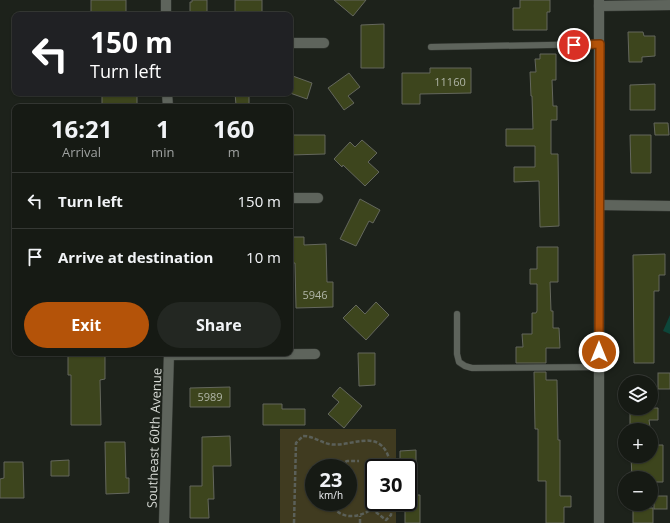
<!DOCTYPE html>
<meta charset="utf-8">
<style>
:root{--surface:#161a14;--page:#232722;--text:#f1f3f6;--muted:#9ea1a0;--line:#353834;--accent:#b45309}
body{margin:0;font-family:"Open Sans",sans-serif;background:var(--page);color:var(--text);height:100vh;display:flex;flex-direction:column;font-size:15px;white-space:nowrap}
*{box-sizing:border-box;margin:0}
p{font-size:13px;color:var(--muted)}
.icon{flex:none;width:22px;height:22px;fill:none;stroke:currentColor;stroke-width:2;stroke-linecap:round;stroke-linejoin:round}
.map{position:relative;flex:1;overflow:hidden}
.panel{position:absolute;left:12px;top:104px;width:281px;height:252px;display:flex;flex-direction:column;background:var(--surface);border-radius:8px;box-shadow:0 1px 3px #0004,0 0 0 1px var(--line)}
.panel>*{flex:none}
.banner{position:absolute;left:12px;top:12px;width:281px;height:84px;border-radius:8px;box-shadow:0 1px 3px #0004,0 0 0 1px var(--line);background:#202124;color:#fff;overflow:hidden}
.buttons{position:absolute;left:618px;top:375px;display:grid;gap:8px}
.buttons a{display:grid;place-items:center;width:40px;height:40px;border-radius:50%;background:var(--surface);box-shadow:0 1px 3px #0004,0 0 0 1px var(--line);font-size:20px}
.speed{position:absolute;left:305px;top:459px;display:flex;gap:8px;font-size:20px;font-weight:700;text-align:center}
.speed>*{display:grid;place-content:center;width:52px;height:52px;border-radius:50%;background:var(--surface);box-shadow:0 1px 3px #0004,0 0 0 1px var(--line);line-height:1}
.speed small{font-size:10px;font-weight:400}
.speed .limit{border:2px solid #111;border-radius:6px;background:#fff;color:#111}
.pin{position:absolute;display:grid;place-items:center;width:34px;height:34px;color:#fff;margin:-17px;border:2px solid #fff;border-radius:50%;box-shadow:0 1px 4px #0007}
.me{position:absolute;width:44px;margin:-22px;rotate:0deg;stroke-linejoin:round;filter:drop-shadow(0 0 3px #0008)}
.turn{display:flex;align-items:center;gap:14px;height:84px;padding:0 12px;font-size:18px}
.turn .icon{width:52px;height:52px;stroke-width:2.5}
.turn b{display:block;font-size:28px;line-height:34px}
.eta{display:flex;justify-content:space-evenly;align-items:center;height:68px;text-align:center}
.eta b{font-size:24px;font-weight:700;line-height:28px}
.primary-button{display:flex;gap:8px;margin-top:auto;padding:8px 12px}
.primary-button a{flex:1;height:46px;border-radius:24px;background:var(--accent);color:#fff;font-size:16px;font-weight:700;line-height:46px;text-align:center}
.primary-button a+a{background:var(--page);color:var(--text)}
ul{padding:0;list-style:none}
li{display:flex;align-items:center;gap:12px;height:56px;padding:0 12px;border-top:1px solid var(--line)}
li div{flex:1}
li b{display:block;font-size:15px}
li em{font-style:normal}
.map>svg:first-child{display:block}
.green{fill:#403b20;fill-rule:evenodd}
.water{fill:#0d463a}
.building{fill:#3d451d;stroke:#64675d}
.lines{fill:none;stroke-linecap:round;stroke-linejoin:round}
.service-casing{stroke:#393d38;stroke-width:7}
.minor-casing{stroke:#393d38;stroke-width:11}
.path{stroke:#5b6059;stroke-width:2.5;stroke-dasharray:4 2;stroke-linecap:butt}
.service{stroke:#5e645c;stroke-width:6}
.minor{stroke:#5e645c;stroke-width:10}
.route-casing{stroke:#753606;stroke-width:10}
.route{stroke:#b45309;stroke-width:7}
.labels{text-anchor:middle;stroke-width:3.5;stroke-linejoin:round;paint-order:stroke}
.number-label{font-size:11px;fill:#b0b5a7}
.street-label{font-size:13px;fill:#d7dad5;stroke:#1d221b}
</style>
<div class="map">
<svg width="670" height="523" viewBox="0 0 670 523">
<rect width="100%" height="100%" fill="#1d221b"/>
<path class="green" d="M280,429H396V468H374V502H396V523H280ZM314,468H348V502H314Z"/>
<polygon class="water" points="670,315 670,334 663,331"/>
<g class="building">
<rect x="91" y="0" width="35" height="15"/>
<polygon points="192,0 207,0 207,14 190,14 190,2 192,2"/>
<polygon points="235,0 262,0 262,14 235,15"/>
<polygon points="334,0 366,0 353,16"/>
<polygon points="520,0 550,0 550,12 547,12 547,30 513,30 513,8 520,8"/>
<polygon points="384,24 384,68 361,68 361,25"/>
<polygon points="628,32 643,32 644,36 655,36 655,56 642,57 642,62 629,62"/>
<polygon points="540,54 556,54 556,80 552,80 553,106 557,106 557,120 551,120 551,154 558,154 559,226 540,227 539,181 514,182 514,167 535,167 535,146 506,146 506,129 533,129 532,96 531,96 530,72 536,72 535,59 540,59"/>
<polygon points="430,68 471,68 471,93 420,94 420,104 402,104 402,73 430,73"/>
<polygon points="349,73 360,87 348,96 354,103 344,110 328,88"/>
<polygon points="290,75 312,83 307,99 290,93"/>
<polygon points="655,84 655,110 630,110 630,85"/>
<rect x="102" y="93" width="35" height="13"/>
<polygon points="235,93 249,93 249,105 236,105"/>
<polygon points="654,123 668,123 669,135 655,135"/>
<polygon points="290,135 325,135 325,154 290,155"/>
<polygon points="630,135 651,135 651,173 631,173"/>
<polygon points="362,140 377,153 368,162 379,172 365,186 343,165 342,167 334,159 350,142 355,147"/>
<polygon points="360,199 380,210 373,223 369,221 356,246 340,239"/>
<polygon points="290,237 304,237 304,245 326,244 327,282 333,282 333,307 296,308 295,263 291,263"/>
<polygon points="537,247 558,247 558,282 550,282 551,311 553,311 553,328 559,328 560,348 546,348 546,363 516,363 516,347 523,347 522,334 532,334 532,313 536,313 537,311 537,284 530,284 530,269 537,269"/>
<polygon points="665,254 665,275 659,275 659,291 654,291 654,363 634,363 633,255"/>
<polygon points="376,302 389,315 366,340 343,318 356,305 365,314"/>
<polygon points="358,353 375,353 375,385 359,386"/>
<polygon points="68,355 105,355 105,379 100,380 101,425 71,425 71,375 68,375"/>
<polygon points="534,372 546,372 546,380 557,380 558,440 560,440 560,496 571,496 571,507 564,507 564,523 546,523 546,481 538,481 538,429 535,429"/>
<rect x="658" y="373" width="12" height="16"/>
<polygon points="230,387 230,407 190,407 190,388"/>
<polygon points="340,387 362,406 344,428 328,414 339,402 332,396"/>
<polygon points="263,404 282,404 282,409 305,409 305,425 263,425"/>
<polygon points="630,408 658,408 658,420 649,420 650,427 634,428 634,424 630,424"/>
<polygon points="230,436 231,466 213,466 214,499 208,499 209,518 190,518 190,486 202,486 202,437"/>
<polygon points="105,442 125,442 126,478 129,478 129,493 106,494"/>
<polygon points="651,445 663,445 663,482 651,482 651,478 632,478 631,456 651,456"/>
<polygon points="416,450 416,468 400,468 400,451"/>
<polygon points="69,460 69,476 51,476 51,461"/>
<polygon points="4,462 23,462 24,498 0,498 0,479 4,478"/>
<polygon points="408,495 420,495 420,523 405,523 405,502 408,502"/>
<rect x="654" y="496" width="13" height="13"/>
<rect x="633" y="508" width="20" height="15"/>
</g>
<g class="lines">
<defs>
<g id="service">
<polyline points="431,47 600,44"/>
<polyline points="457,314 457,354 459,362 465,366 472,368 599,367"/>
</g>
<g id="minor">
<polyline points="166,0 166,15"/>
<polyline points="599,6 670,5"/>
<polyline points="290,43 324,43"/>
<polyline points="167,93 168,107"/>
<polyline points="290,198 318,198"/>
<polyline points="600,205 670,206"/>
<polyline points="169,355 315,354"/>
<polyline points="164,523 169,353"/>
<polyline points="599,523 599,0"/>
</g>
</defs>
<use href="#service" class="service-casing"/>
<use href="#minor" class="minor-casing"/>
<g class="path">
<polyline points="335,468 347,461 359,461"/>
<path d="M330,502C339,520 357,519 372,509L386,520L391,515L392,502"/>
<path d="M294,523L296,443L303,436C313,436 320,442 329,444C349,448 375,429 387,453C389,458 391,463 392,468"/>
<polyline points="360,523 360,516"/>
</g>
<use href="#service" class="service"/>
<use href="#minor" class="minor"/>
</g>
<g class="lines">
<defs>
<polyline id="route" points="574,45 600,44 599,352"/>
</defs>
<use href="#route" class="route-casing"/>
<use href="#route" class="route"/>
</g>
<g class="labels">
<g class="number-label">
<text x="450" y="86">11160</text>
<text x="315" y="299">5946</text>
<text x="210" y="401">5989</text>
</g>
<g class="street-label">
<text transform="translate(154 438) rotate(-88)" y="5">Southeast 60th Avenue</text>
</g>
</g>
</svg>
<div class="buttons">
<a><svg class="icon" aria-label="layers" viewBox="0 0 24 24"><path d="M12 4l9 5-9 5-9-5zM3 14l9 5 9-5"/></svg></a>
<a>+</a>
<a>−</a>
</div>
<div class="speed"><div>23<small>km/h</small></div><div class="limit">30</div></div>
<div class="pin" style="left:574px;top:45px;background:#d93025"><svg class="icon" aria-label="arrive" viewBox="0 0 24 24"><path d="M6 21V4h12l-3 4 3 4H6"/></svg></div>
<svg class="me" style="left:599px;top:352px" viewBox="-20 -20 40 40"><circle r="17" fill="#b45309" stroke="#fff" stroke-width="3"/><path d="M0-11L8 9 0 5-8 9z" fill="#fff"/></svg>
<div class="banner">
<div class="turn"><svg class="icon" aria-label="left" viewBox="0 0 24 24"><path d="M17 20v-9H6M10 6l-5 5 5 5"/></svg><div><b>150 m</b>Turn left</div></div>
</div>
<section class="panel">
<div class="eta">
<div><b>16:21</b><p>Arrival</p></div>
<div><b>1</b><p>min</p></div>
<div><b>160</b><p>m</p></div>
</div>
<ul>
<li><svg class="icon" aria-label="left" viewBox="0 0 24 24"><path d="M17 20v-9H6M10 6l-5 5 5 5"/></svg><div><b>Turn left</b></div><em>150 m</em></li>
<li><svg class="icon" aria-label="arrive" viewBox="0 0 24 24"><path d="M6 21V4h12l-3 4 3 4H6"/></svg><div><b>Arrive at destination</b></div><em>10 m</em></li>
</ul>
<div class="primary-button"><a>Exit</a><a>Share</a></div>
</section>
</div>
